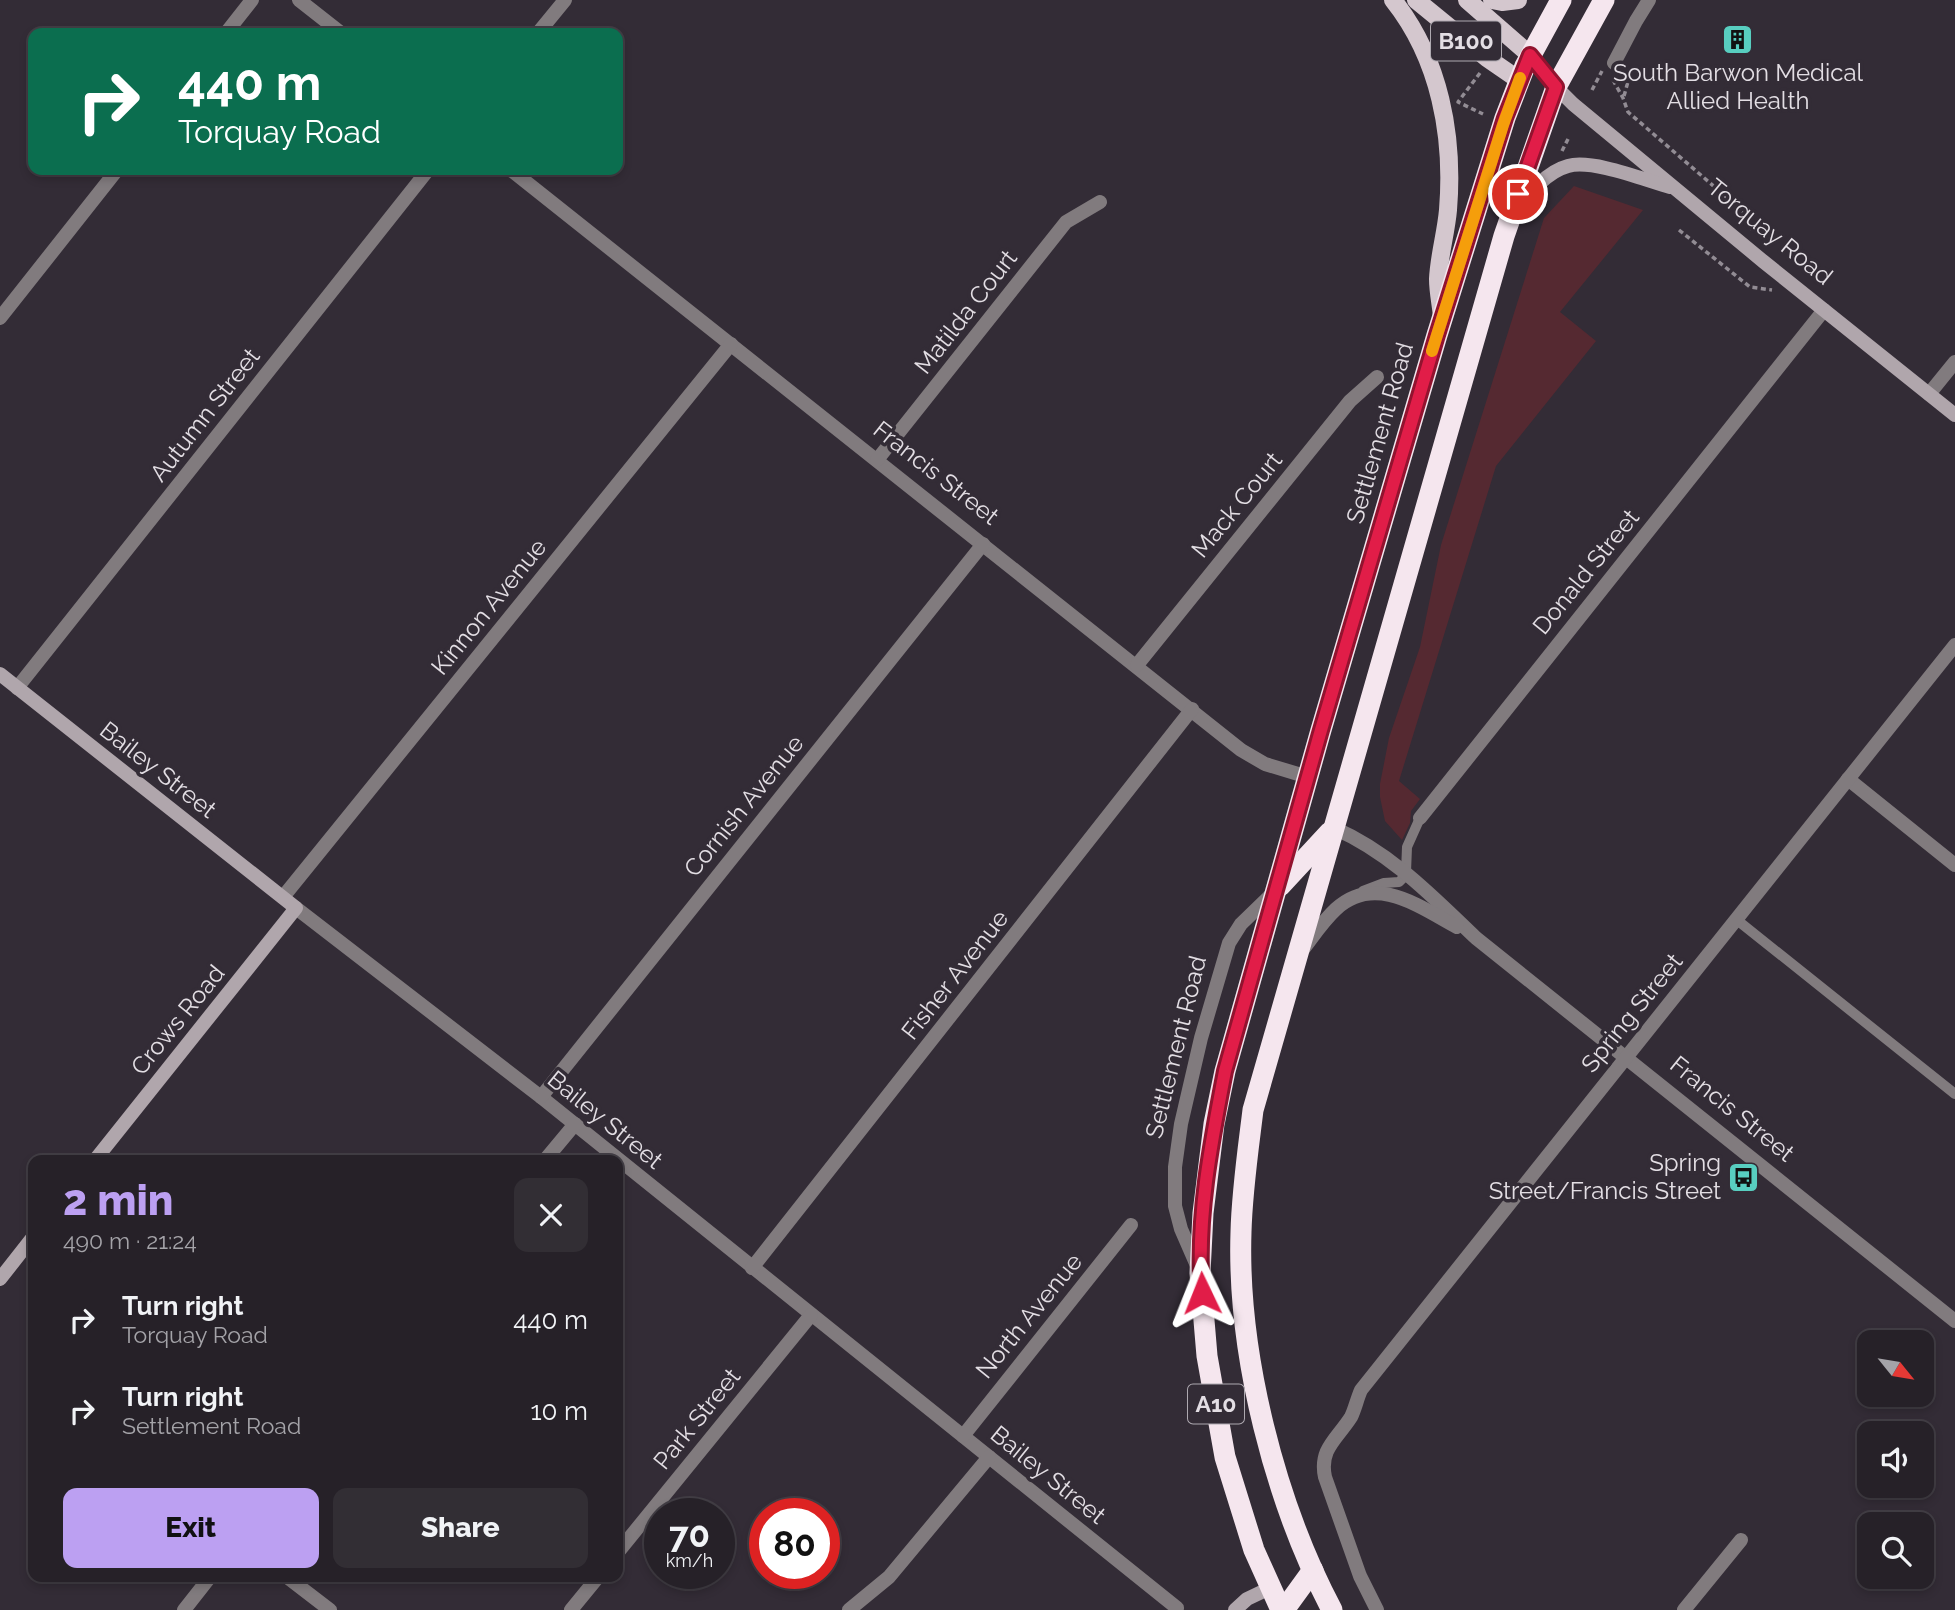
<!DOCTYPE html>
<meta charset="utf-8">
<style>
:root{--surface:#262128;--page:#322e34;--text:#f1f3f6;--muted:#a4a3a8;--line:#423e45;--accent:#bca0f2}
body{margin:0;font-family:Raleway,sans-serif;background:var(--page);color:var(--text);height:100vh;display:flex;flex-direction:column;font-size:26px;white-space:nowrap}
*{box-sizing:border-box;margin:0}
p{font-size:23px;color:var(--muted)}
.icon{flex:none;width:38px;height:38px;fill:none;stroke:currentColor;stroke-width:2;stroke-linecap:round;stroke-linejoin:round}
.map{position:relative;flex:1;overflow:hidden}
.panel{position:absolute;left:28px;top:1155px;width:595px;height:427px;display:flex;flex-direction:column;background:var(--surface);border-radius:14px;box-shadow:0 4px 10px #0003,0 0 0 2px var(--line)}
.panel>*{flex:none}
.hud{position:absolute;left:28px;top:28px;width:595px;height:147px;border-radius:14px;box-shadow:0 4px 10px #0003,0 0 0 2px var(--line);background:#0b6e4f;color:#fff;overflow:hidden}
.needle{width:46px;rotate:120deg}
.fabs{position:absolute;left:1857px;top:1330px;display:grid;gap:14px}
.fabs a{display:grid;place-items:center;width:77px;height:77px;border-radius:14px;background:var(--surface);box-shadow:0 4px 10px #0003,0 0 0 2px var(--line);font-size:35px}
.speed{position:absolute;left:644px;top:1498px;display:flex;gap:14px;font-size:35px;font-weight:700;text-align:center}
.speed>*{display:grid;place-content:center;width:91px;height:91px;border-radius:50%;background:var(--surface);box-shadow:0 4px 10px #0003,0 0 0 2px var(--line);line-height:1}
.speed small{font-size:18px;font-weight:400}
.speed .limit{border:10px solid #d22;background:#fff;color:#111}
.pin{position:absolute;display:grid;place-items:center;width:60px;height:60px;color:#fff;margin:-30px;border:4px solid #fff;border-radius:50%;box-shadow:0 2px 7px #0007}
.me{position:absolute;width:77px;margin:-38px;rotate:358deg;stroke-linejoin:round;filter:drop-shadow(0 0 5px #0008)}
.turn{display:flex;align-items:center;gap:24px;height:147px;padding:0 35px;font-size:32px}
.turn .icon{width:91px;height:91px;stroke-width:2.5}
.turn b{display:block;font-size:49px;line-height:60px}
.round{display:grid;place-items:center;flex:none;width:74px;height:74px;border-radius:14px;background:var(--page)}
.summary{display:flex;align-items:center;justify-content:space-between;height:119px;padding:0 35px}
h1{font-size:42px;font-weight:800;line-height:52px;color:var(--accent)}
.cta{display:flex;gap:14px;margin-top:auto;padding:14px 35px}
.cta a{flex:1;height:80px;border-radius:14px;background:var(--accent);color:#111;font-size:28px;font-weight:800;line-height:80px;text-align:center}
.cta a+a{background:var(--page);color:var(--text)}
ul{padding:0;list-style:none}
li{display:flex;align-items:center;gap:21px;height:91px;padding:0 35px}
li div{flex:1}
li b{display:block;font-size:26px}
li em{font-style:normal}
.map>svg:first-child{display:block}
.green{fill:#552931}
.lines{fill:none;stroke-linecap:round;stroke-linejoin:round}
.path{stroke:#928c94;stroke-width:3.5;stroke-dasharray:5 3.5;stroke-linecap:butt}
.lane{stroke:#817b7e;stroke-width:10}
.street{stroke:#817b7e;stroke-width:14}
.secondary{stroke:#b0a6ac;stroke-width:14}
.primary{stroke:#d4c7ce;stroke-width:18}
.highway{stroke:#f5e6ee;stroke-width:21}
.route-casing{stroke:#92132f;stroke-width:18}
.route{stroke:#e11d48;stroke-width:12}
.slow{stroke:#f59e0b;stroke-width:12}
.labels{text-anchor:middle;stroke-width:7;stroke-linejoin:round;paint-order:stroke}
.shield{fill:#332c36;stroke:#aea9b0;stroke-width:2}
.shield-label{font-size:23px;font-weight:bold;fill:#e3dee4}
.poi-label{font-size:24px;fill:#e3dee4;stroke:#332c36}
.street-label{font-size:24px;fill:#e3dee4;stroke:#332c36}
</style>
<div class="map">
<svg width="1955" height="1610" viewBox="0 0 1955 1610">
<rect width="100%" height="100%" fill="#332c36"/>
<polygon class="green" points="1574,186 1643,210 1560,312 1596,341 1496,466 1399,781 1420,799 1411,811 1410,823 1402,840 1385,821 1380,797 1380,784 1389,738 1420,647 1441,545 1544,218"/>
<g class="lines">
<g class="path">
<polyline points="1480,73 1458,102 1483,114"/>
<polyline points="1613,80 1623,98 1628,112 1747,215 1752,230"/>
<polyline points="1592,90 1602,71"/>
<polyline points="1624,96 1629,78 1625,76"/>
<polyline points="1562,151 1569,137"/>
<polyline points="1679,230 1750,287 1772,290"/>
</g>
<g class="lane">
<polyline points="1363,891 1384,883 1399,882 1404,877 1406,872 1407,847 1420,818"/>
<polyline points="1737,920 1955,1094"/>
</g>
<g class="street">
<polyline points="299,0 341,33"/>
<polyline points="226,33 252,0"/>
<polyline points="538,33 565,0"/>
<polyline points="1614,63 1636,21 1649,0"/>
<polyline points="511,170 1241,750 1265,764 1308,777"/>
<polyline points="0,318 117,170"/>
<polyline points="1929,394 1955,362"/>
<polyline points="877,460 1066,222 1100,202"/>
<polyline points="1137,665 1350,401 1377,377"/>
<polyline points="17,688 428,170"/>
<polyline points="1848,779 1955,865"/>
<polyline points="1420,818 1824,310"/>
<path d="M1334,828C1391,853 1432,896 1476,938L1955,1321"/>
<polyline points="283,897 731,344"/>
<polyline points="296,908 541,1097 1177,1608"/>
<path d="M1304,948C1314,935 1323,921 1336,909C1375,873 1420,907 1457,927"/>
<polyline points="541,1097 983,544"/>
<polyline points="545,1160 575,1124"/>
<polyline points="752,1268 1192,709"/>
<polyline points="1198,1268 1181,1229 1175,1206 1175,1167 1181,1124 1201,1038 1229,943 1241,924 1273,893"/>
<polyline points="963,1436 1131,1225"/>
<polyline points="618,1552 811,1315"/>
<polyline points="287,1577 330,1610"/>
<polyline points="184,1610 210,1577"/>
<polyline points="571,1610 598,1577"/>
<polyline points="849,1610 889,1577 989,1457"/>
<path d="M1377,1610L1360,1576L1325,1477C1319,1449 1337,1439 1351,1417C1355,1409 1357,1399 1361,1390L1955,645"/>
<polyline points="1684,1610 1741,1540"/>
</g>
<g class="secondary">
<polyline points="1556,87 1573,104 1764,262 1955,415"/>
<path d="M1519,209C1531,192 1546,172 1568,166C1592,159 1645,180 1670,187"/>
<polyline points="0,674 296,908 95,1160"/>
<polyline points="0,1279 33,1237"/>
<polyline points="1235,1610 1247,1599 1270,1588"/>
</g>
<g class="primary">
<path d="M1393,0C1440,59 1454,136 1448,210C1446,233 1439,256 1438,279C1438,292 1441,305 1442,317"/>
<polyline points="1416,0 1487,58 1519,80"/>
<polyline points="1467,0 1530,55"/>
<polyline points="1492,0 1502,2 1518,0"/>
</g>
<g class="highway">
<polyline points="1280,886 1330,832"/>
<polyline points="1281,1610 1254,1550 1225,1457 1207,1356 1200,1273 1203,1213 1214,1124 1225,1071 1321,730 1437,335 1505,118 1525,66 1561,0"/>
<polyline points="1284,1610 1313,1570"/>
<path d="M1332,1610C1275,1502 1237,1354 1241,1232C1242,1191 1248,1151 1253,1110L1504,236L1556,87L1604,0"/>
</g>
</g>
<g class="lines">
<defs>
<path id="route" d="M1202,1293C1196,1220 1211,1143 1225,1071L1321,730L1437,335L1505,118L1530,55L1556,87L1518,194"/>
</defs>
<use href="#route" class="route-casing"/>
<use href="#route" class="route"/>
<polyline class="slow" points="1432,351 1503,125 1520,78"/>
</g>
<defs>
<symbol id="building-square" viewBox="-11 -11 22 22"><rect x="-9" y="-9" width="18" height="18" rx="4" fill="#58cec0" stroke="#332c36"/><path d="M-4-6H4V6H1V3H-1V6H-4ZM-2.5-4.3h1.7v1.8h-1.7ZM.8-4.3h1.7v1.8H.8ZM-2.5-1h1.7V.8h-1.7ZM.8-1h1.7V.8H.8Z" fill="#111"/></symbol>
<symbol id="bus-square" viewBox="-11 -11 22 22"><rect x="-9" y="-9" width="18" height="18" rx="4" fill="#58cec0" stroke="#332c36"/><path d="M-5-6H5V4H4V6H2V4H-2V6H-4V4H-5ZM-3.5-4V0h7V-4ZM-3.5 1.2v1.5H-2V1.2ZM2 1.2v1.5H3.5V1.2Z" fill="#111"/></symbol>
</defs>
<g fill-rule="evenodd">
<use href="#building-square" x="1720" y="22" width="35" height="35"/>
<use href="#bus-square" x="1726" y="1160" width="35" height="35"/>
</g>
<g class="labels">
<g class="shield">
<rect x="1431" y="21.5" width="70" height="39" rx="5"/>
<rect x="1188" y="1384.5" width="56" height="39" rx="5"/>
</g>
<g class="shield-label">
<text x="1466" y="49">B100</text>
<text x="1216" y="1412">A10</text>
</g>
<g class="poi-label">
<text x="1738" y="81">South Barwon Medical<tspan x="1738" dy="28">Allied Health</tspan></text>
<text x="1721" y="1171" text-anchor="end">Spring<tspan x="1721" dy="28">Street/Francis Street</tspan></text>
</g>
<g class="street-label">
<text transform="translate(1770 232) rotate(39)" y="8">Torquay Road</text>
<text transform="translate(966 312) rotate(-52)" y="8">Matilda Court</text>
<text transform="translate(205 415) rotate(-52)" y="8">Autumn Street</text>
<text transform="translate(1380 433) rotate(-74)" y="8">Settlement Road</text>
<text transform="translate(936 473) rotate(38)" y="8">Francis Street</text>
<text transform="translate(1237 505) rotate(-51)" y="8">Mack Court</text>
<text transform="translate(1586 572) rotate(-51)" y="8">Donald Street</text>
<text transform="translate(489 607) rotate(-51)" y="8">Kinnon Avenue</text>
<text transform="translate(158 770) rotate(38)" y="8">Bailey Street</text>
<text transform="translate(744 806) rotate(-51)" y="8">Cornish Avenue</text>
<text transform="translate(955 975) rotate(-52)" y="8">Fisher Avenue</text>
<text transform="translate(1632 1013) rotate(-51)" y="8">Spring Street</text>
<text transform="translate(178 1020) rotate(-51)" y="8">Crows Road</text>
<text transform="translate(1176 1047) rotate(-76)" y="8">Settlement Road</text>
<text transform="translate(1732 1109) rotate(39)" y="8">Francis Street</text>
<text transform="translate(605 1120) rotate(39)" y="8">Bailey Street</text>
<text transform="translate(1029 1316) rotate(-51)" y="8">North Avenue</text>
<text transform="translate(697 1419) rotate(-51)" y="8">Park Street</text>
<text transform="translate(1048 1475) rotate(39)" y="8">Bailey Street</text>
</g>
</g>
</svg>
<div class="fabs">
<a><svg class="needle" viewBox="-14 -14 28 28"><path d="M0-13l5 13h-10z" fill="#e53935"/><path d="M0 13l5-13h-10z" fill="#a4a3a8"/></svg></a>
<a><svg class="icon" aria-label="sound" viewBox="0 0 24 24"><path d="M4 9h4l5-4v14l-5-4H4zM17 9q2 3 0 6"/></svg></a>
<a><svg class="icon" aria-label="search" viewBox="0 0 24 24"><circle cx="10" cy="10" r="6"/><path d="M15 15l6 6"/></svg></a>
</div>
<div class="speed"><div>70<small>km/h</small></div><div class="limit">80</div></div>
<div class="pin" style="left:1518px;top:194px;background:#d93025"><svg class="icon" aria-label="arrive" viewBox="0 0 24 24"><path d="M6 21V4h12l-3 4 3 4H6"/></svg></div>
<svg class="me" style="left:1202px;top:1293px" viewBox="-20 -20 40 40"><path d="M0-17L14 15 0 8-14 15z" fill="#e11d48" stroke="#fff" stroke-width="4"/></svg>
<div class="hud">
<div class="turn"><svg class="icon" aria-label="right" viewBox="0 0 24 24"><path d="M7 20v-9h11M14 6l5 5-5 5"/></svg><div><b>440 m</b>Torquay Road</div></div>
</div>
<section class="panel">
<div class="summary"><div><h1>2 min</h1><p>490 m · 21:24</p></div><a class="round"><svg class="icon" aria-label="close" viewBox="0 0 24 24"><path d="M6 6l12 12M18 6L6 18"/></svg></a></div>
<ul>
<li><svg class="icon" aria-label="right" viewBox="0 0 24 24"><path d="M7 20v-9h11M14 6l5 5-5 5"/></svg><div><b>Turn right</b><p>Torquay Road</p></div><em>440 m</em></li>
<li><svg class="icon" aria-label="right" viewBox="0 0 24 24"><path d="M7 20v-9h11M14 6l5 5-5 5"/></svg><div><b>Turn right</b><p>Settlement Road</p></div><em>10 m</em></li>
</ul>
<div class="cta"><a>Exit</a><a>Share</a></div>
</section>
</div>
